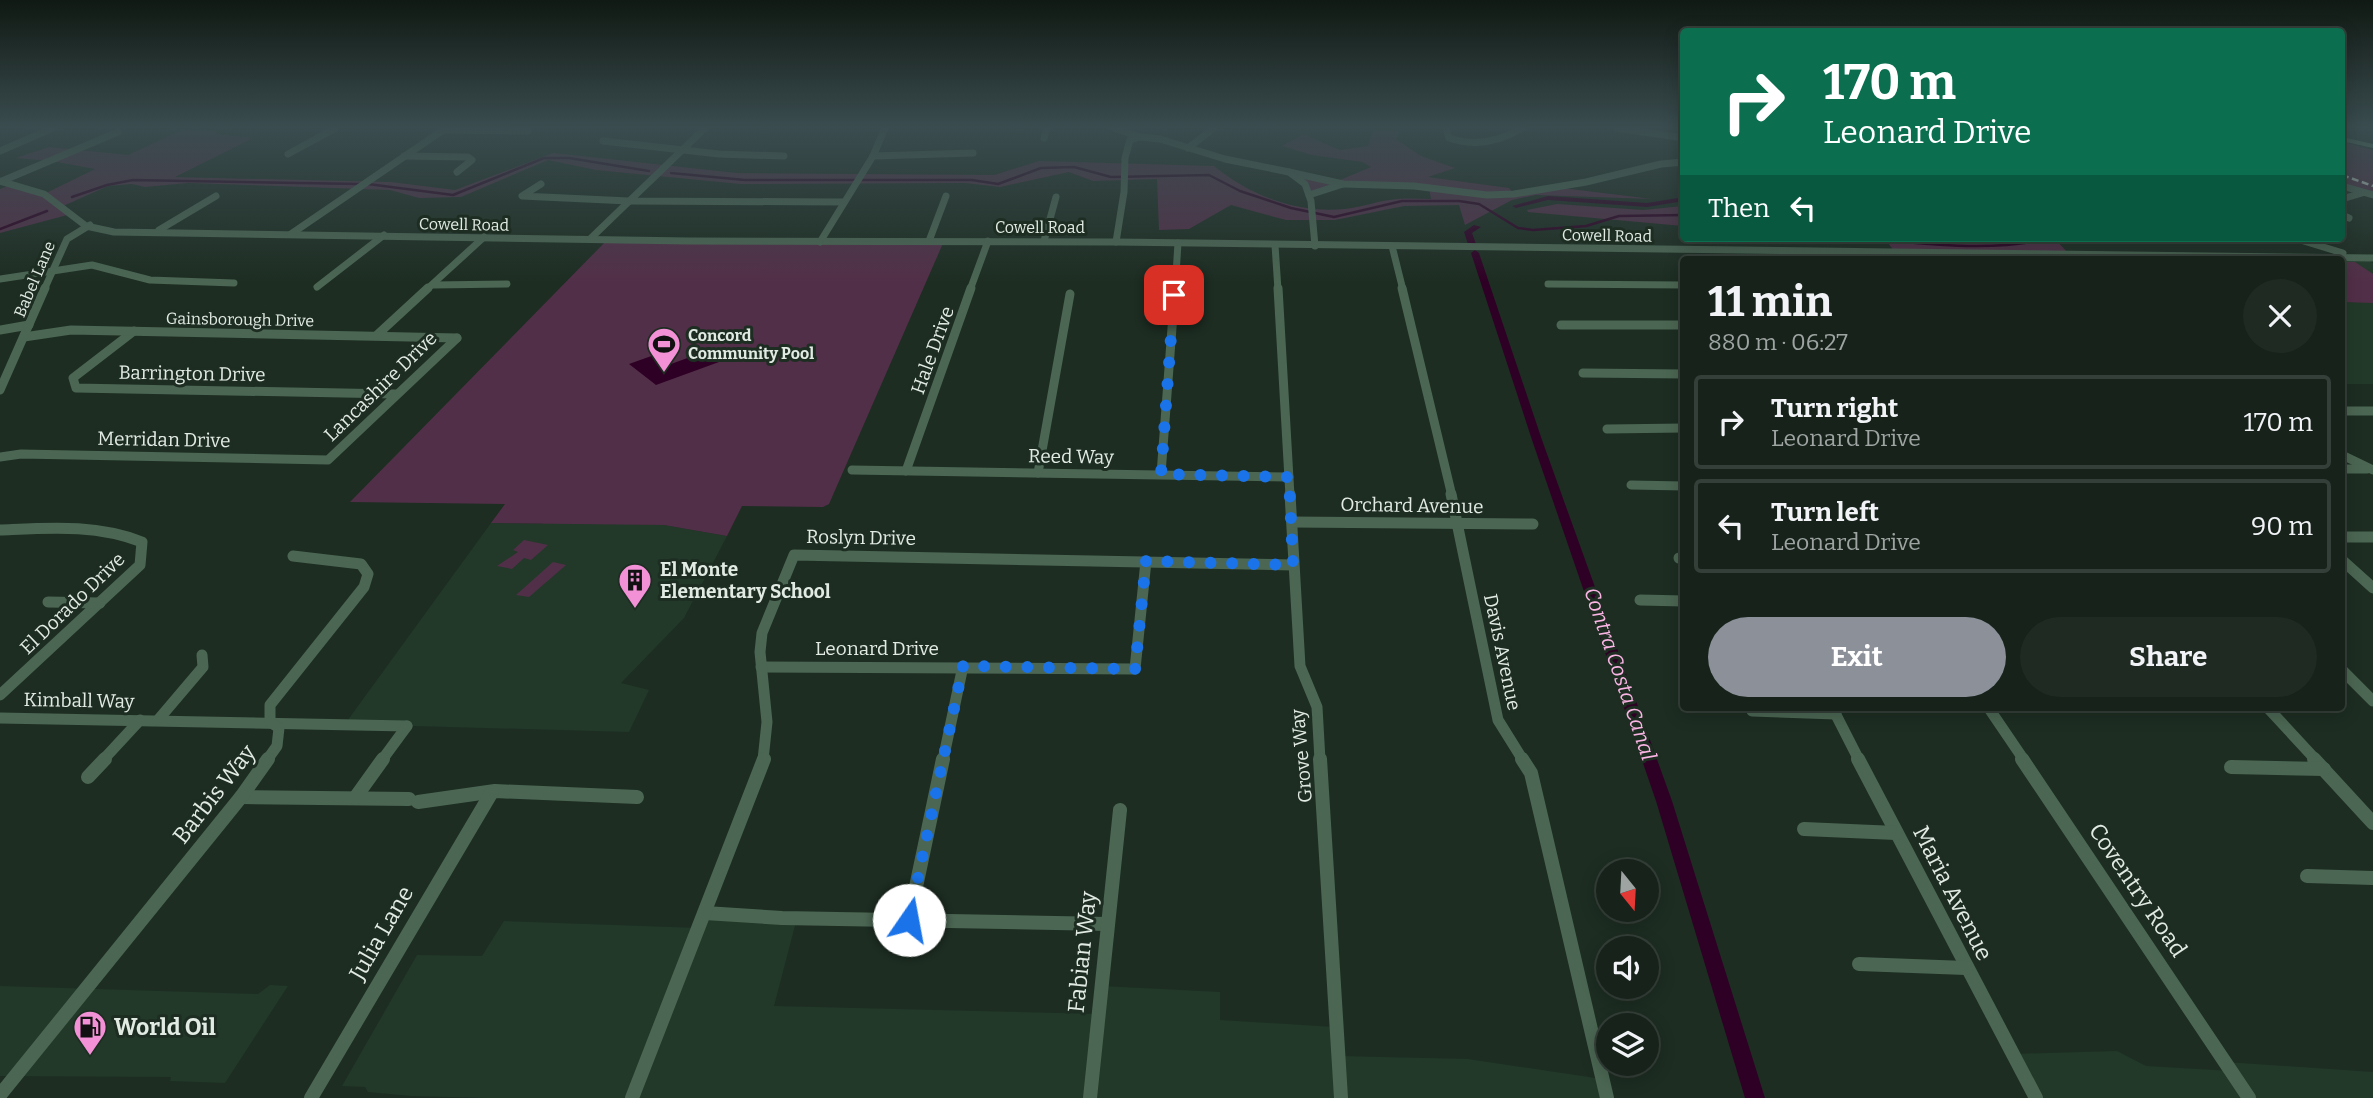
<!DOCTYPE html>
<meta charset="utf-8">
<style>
:root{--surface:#16221a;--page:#1f2a23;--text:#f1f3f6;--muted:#9ea4a2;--line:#353f39;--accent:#8c9099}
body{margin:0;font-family:Bitter,serif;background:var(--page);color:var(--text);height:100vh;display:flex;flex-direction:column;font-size:26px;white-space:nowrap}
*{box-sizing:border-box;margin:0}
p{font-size:23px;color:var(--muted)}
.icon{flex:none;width:38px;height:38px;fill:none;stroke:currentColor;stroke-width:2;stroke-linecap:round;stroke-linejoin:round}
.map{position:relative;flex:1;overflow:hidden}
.side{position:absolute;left:1680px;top:256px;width:665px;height:455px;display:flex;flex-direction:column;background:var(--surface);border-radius:7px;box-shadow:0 4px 18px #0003,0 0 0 2px var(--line)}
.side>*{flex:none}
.top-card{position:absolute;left:1680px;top:28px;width:665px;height:214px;border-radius:7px;box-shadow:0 4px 18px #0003,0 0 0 2px var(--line);background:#0b6e4f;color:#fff;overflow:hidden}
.needle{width:46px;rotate:162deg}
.fabs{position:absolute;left:1596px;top:859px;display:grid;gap:14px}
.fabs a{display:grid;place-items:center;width:63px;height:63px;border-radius:50%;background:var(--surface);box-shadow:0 4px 18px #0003,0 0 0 2px var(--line);font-size:35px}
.pin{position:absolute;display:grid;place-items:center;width:60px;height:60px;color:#fff;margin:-30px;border-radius:14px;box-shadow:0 4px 10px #0006}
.me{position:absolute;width:77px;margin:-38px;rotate:12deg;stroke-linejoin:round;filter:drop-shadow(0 0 5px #0008)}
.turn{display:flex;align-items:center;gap:24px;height:147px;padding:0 28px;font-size:32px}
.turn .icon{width:91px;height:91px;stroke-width:2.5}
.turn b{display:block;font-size:49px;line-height:60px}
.then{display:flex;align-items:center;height:66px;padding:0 28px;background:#0003;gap:14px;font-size:26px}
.round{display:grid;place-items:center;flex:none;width:74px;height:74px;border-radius:37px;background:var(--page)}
.summary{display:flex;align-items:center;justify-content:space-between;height:119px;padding:0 28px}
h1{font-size:42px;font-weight:700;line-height:52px}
.cta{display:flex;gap:14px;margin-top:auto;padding:14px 28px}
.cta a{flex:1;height:80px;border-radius:42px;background:var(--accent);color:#fff;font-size:28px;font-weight:700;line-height:80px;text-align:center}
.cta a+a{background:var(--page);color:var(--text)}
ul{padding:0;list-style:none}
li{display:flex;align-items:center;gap:21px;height:94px;margin:0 14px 10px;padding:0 14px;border:4px solid var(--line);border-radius:7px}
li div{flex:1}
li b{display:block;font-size:26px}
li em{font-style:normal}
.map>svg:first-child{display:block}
.built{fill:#223929}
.green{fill:#522f48}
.water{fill:#2f0025}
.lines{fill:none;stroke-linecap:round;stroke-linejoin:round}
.stream{stroke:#2f0025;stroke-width:2.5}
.canal{fill:#2f0025;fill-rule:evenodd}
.minor-far3{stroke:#4b6653;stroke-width:7}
.minor-far2{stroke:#4b6653;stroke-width:9}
.minor-far1{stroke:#4b6653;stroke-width:11}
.minor{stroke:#4b6653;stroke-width:14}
.major{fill:#6ba27c;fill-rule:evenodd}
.rail{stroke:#cad5ce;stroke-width:2.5;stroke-dasharray:7 3.5;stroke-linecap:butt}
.route{stroke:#1a73e8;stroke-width:12;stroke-dasharray:0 21.6}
.labels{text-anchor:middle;stroke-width:6;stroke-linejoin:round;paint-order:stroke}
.far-street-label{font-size:16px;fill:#e1ebe4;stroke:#1d2d22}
.far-poi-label{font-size:16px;font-weight:bold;fill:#e1ebe4;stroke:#1d2d22;text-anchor:start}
.street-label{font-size:19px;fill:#e1ebe4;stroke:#1d2d22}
.poi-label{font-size:19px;font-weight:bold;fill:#e1ebe4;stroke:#1d2d22;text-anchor:start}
.water-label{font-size:21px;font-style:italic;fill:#fbb5e5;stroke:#1d2d22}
.near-street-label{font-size:23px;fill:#e1ebe4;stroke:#1d2d22}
.near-poi-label{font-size:23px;font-weight:bold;fill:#e1ebe4;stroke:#1d2d22;text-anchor:start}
</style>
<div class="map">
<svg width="2373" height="1098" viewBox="0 0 2373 1098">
<rect width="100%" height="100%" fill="#1d2d22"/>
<g class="built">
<polygon points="1931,251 2364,257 2373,263 2373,384 2342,384 2342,259 1939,259"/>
<polygon points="544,521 664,525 727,536 684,618 621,683 649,690 629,732 345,724 491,523 542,524"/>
<polygon points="707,906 797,918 774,1006 1099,1014 1102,986 1220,992 1220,1020 1335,1027 1338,1056 1468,1059 1602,1079 1607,1098 487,1098 411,1096 368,1092 365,1087 342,1086 417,955 482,956 504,921 699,928"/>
<polygon points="270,985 288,986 225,1083 170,1081 171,1077 0,1076 0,986 258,994"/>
<polygon points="2117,1051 2146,1066 2231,1071 2225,1062 2373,1072 2373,1098 2036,1098 2012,1054"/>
</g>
<g class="green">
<path d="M1374,128H1401L1396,139L1421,156L1455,168L1428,177L1509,188L1514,194L1554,187L1652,199L1536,195L1512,200L1465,225L1459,205L1404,206L1335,220H1286L1231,205L1189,229L1159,230L1157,179L1093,181L1069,172L1000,187L965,183L740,184L596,170L548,160L461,197L419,198L390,190L188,183L145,187L132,184L108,186L63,206L71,214L0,233V189L13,184L44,194L95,169L52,161L16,158L49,147L128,155L184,129L223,130L214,134L253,138L175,177L391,182L455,190L553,153L737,173L994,175L1039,161L1214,166C1251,196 1298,214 1345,209C1363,207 1380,200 1398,199C1409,198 1420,199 1431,199L1429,188L1343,184L1309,195L1305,184L1289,173L1335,182L1371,167L1363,162L1312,155L1282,146L1303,134L1340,150L1368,146Z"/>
<polygon points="2342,142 2373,150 2373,195 2342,186"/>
<polygon points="1557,204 1643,210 1683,206 1683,226 1528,212 1527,210"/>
<polygon points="1863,238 2054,238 2068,253 1894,251 1888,243"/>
<polygon points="607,240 944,241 829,504 823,507 742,506 727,536 664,525 491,523 505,504 350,502"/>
<polygon points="2342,262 2355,262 2373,274 2373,303 2342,302"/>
<polygon points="524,540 548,545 531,560 524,558 512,569 497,566 518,552 513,550"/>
<polygon points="553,562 566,565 529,597 516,595"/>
</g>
<polygon class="water" points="704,352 719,362 656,385 629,364 657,354 671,364"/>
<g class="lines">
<g class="stream">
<polyline points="671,173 745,180 972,180 998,184 1041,168 1074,167 1111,177 1209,175 1240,191 1291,208 1334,217 1402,201 1459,201 1479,204 1518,228 1533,230 1586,226 1619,216 1684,215"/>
<polyline points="368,184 453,195 544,158 569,158 649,171"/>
<polyline points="72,197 107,185 133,180 360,184"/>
<polyline points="0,229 47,211"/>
<path d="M1873,238C1926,245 1991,251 2044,240L2041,238"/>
</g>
<g class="canal">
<polygon points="1548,196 1647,203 1684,197 1684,201 1647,207 1548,200 1516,208 1512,206"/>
<polygon points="1474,225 1481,227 1472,233 1476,244 1472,247 1468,244 1464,232"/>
<polygon points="1475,250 1479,253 1542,440 1672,801 1765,1098 1745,1098 1656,801 1532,440 1471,253"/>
</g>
<g class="minor-far3">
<polyline points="1114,128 1140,137"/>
<path d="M1446,128L1449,138C1475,147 1499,142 1522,128"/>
<polyline points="1616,128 1684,138"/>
<polyline points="444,130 528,131"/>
<polyline points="1044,138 1047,128"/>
<polyline points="603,141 719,154 784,156"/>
<polyline points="1188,148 1214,128"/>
<polyline points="0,151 53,128"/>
<polyline points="288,154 336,128"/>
<polyline points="404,156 468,157 472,160 457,172"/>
<polyline points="873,156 973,153"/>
<polyline points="1289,172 1343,184 1414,186 1487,195 1514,194 1586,182 1661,164 1684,162"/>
<polyline points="0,181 44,194 86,226 114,232 689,241 1116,242 2373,258"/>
<polyline points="2,181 118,132"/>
<polyline points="541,184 522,196 629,201 844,202"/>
<polyline points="2342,186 2373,195"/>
<polyline points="1309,195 1343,184"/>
<polyline points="2342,199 2362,193"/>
<polyline points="2342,215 2349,218"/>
<polyline points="159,230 216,196"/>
<polyline points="291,234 446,128"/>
<polyline points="2294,238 2343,253"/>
<polyline points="590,239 705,128"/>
<polyline points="929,241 946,196"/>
<polyline points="1044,241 1056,197"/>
<polyline points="820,242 873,156 885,128"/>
<polyline points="1116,242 1124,192 1125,158 1130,140 1140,137 1160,139 1225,159 1289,172 1305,184 1311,201 1315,246"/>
<polyline points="1275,245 1278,290"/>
<polyline points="1392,246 1403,290"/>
<polyline points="0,279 92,265 150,280 234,283"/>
<polyline points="1548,284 1684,285"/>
<polyline points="433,285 507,284"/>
<polyline points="317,287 384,235"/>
<polyline points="44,290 67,239 90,225"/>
<polyline points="426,290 484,237"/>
<polyline points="970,290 988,241"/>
<polyline points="1175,290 1178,243"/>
</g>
<g class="minor-far2">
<polyline points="1278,288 1290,496"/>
<polyline points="1402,288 1452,496"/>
<polyline points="1561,325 1684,325"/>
<polyline points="0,330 29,325"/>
<polyline points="134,331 73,378 76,388 395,394"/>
<polyline points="377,335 428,288"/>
<polyline points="24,337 71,330 457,338"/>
<polyline points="1583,373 1684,374"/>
<polyline points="0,390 45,288"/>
<polyline points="2342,411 2373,411"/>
<polyline points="1607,429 1684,428"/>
<polyline points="2342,455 2373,470"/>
<polyline points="0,457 21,454 328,460 457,338"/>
<polyline points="2342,469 2367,469"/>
<polyline points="852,470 1289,477"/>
<polyline points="906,471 971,288"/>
<polyline points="1038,473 1070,294"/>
<polyline points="1161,474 1175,288"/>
<polyline points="1631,485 1684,486"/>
</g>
<g class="minor-far1">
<polyline points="1290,494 1300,666 1317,707 1320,760"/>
<polyline points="1451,494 1498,720 1523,760"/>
<polyline points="1292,522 1533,524"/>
<path d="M0,530C49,528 96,524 142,542L140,565L0,695"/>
<polyline points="2342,537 2373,537"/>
<polyline points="1679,558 1684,558"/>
<polyline points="2342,560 2373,588"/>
<polyline points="1640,600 1684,601"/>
<polyline points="48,602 100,603"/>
<polyline points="761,667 1135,669 1146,561"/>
<polyline points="2342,670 2373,701"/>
<polyline points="1832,707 1859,760"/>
<polyline points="1988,707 2024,760"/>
<polyline points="2267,707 2316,760"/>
<polyline points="1752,711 1836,714"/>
<polyline points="0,718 407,726"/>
<polyline points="158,720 203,667 202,655"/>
<polyline points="103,760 140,720"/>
<polyline points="267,760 277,746 279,728 270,722 270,705 364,587 368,574 361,564 293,556"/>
<polyline points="382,760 407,726"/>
<polyline points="763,760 767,722 760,652 762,633 794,555 1293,565"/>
<polyline points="943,760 963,666"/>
</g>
<g class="minor">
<polyline points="1320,759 1341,1098"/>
<polyline points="1522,759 1531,773 1607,1098"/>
<polyline points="1858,759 2036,1098"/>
<polyline points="2022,759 2249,1098"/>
<polyline points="2314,759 2373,823"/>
<polyline points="2231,767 2324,769"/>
<polyline points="88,777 105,759"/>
<polyline points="241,797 409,799"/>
<polyline points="355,798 383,759"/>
<polyline points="418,802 495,791 637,797"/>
<polyline points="1804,829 1896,833"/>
<polyline points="2307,876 2373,878"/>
<polyline points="705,913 782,918 1108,924"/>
<polyline points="909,920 943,759"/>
<polyline points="1859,964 1966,968"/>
<polyline points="0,1095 241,797 268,759"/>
<polyline points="311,1098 492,792"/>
<polyline points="632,1098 764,759"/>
<polyline points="1090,1098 1120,810"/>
</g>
<polygon class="major" points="2342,137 2373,144 2373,148 2342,141"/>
<polyline class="rail" points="2342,175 2373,186"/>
</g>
<linearGradient id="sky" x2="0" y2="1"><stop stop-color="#101913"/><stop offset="0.45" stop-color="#3a4c4f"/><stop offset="1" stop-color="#3a4c4f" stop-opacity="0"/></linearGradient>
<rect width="2373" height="282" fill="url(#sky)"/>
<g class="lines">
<polyline class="route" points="909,920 963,666 1135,669 1146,561 1293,565 1289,477 1161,474 1174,295"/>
</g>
<defs>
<symbol id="stadium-pin" viewBox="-11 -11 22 30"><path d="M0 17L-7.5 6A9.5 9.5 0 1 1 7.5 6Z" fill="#f391d6" stroke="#1d2d22"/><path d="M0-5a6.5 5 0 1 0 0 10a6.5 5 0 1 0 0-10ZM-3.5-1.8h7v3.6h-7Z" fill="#111"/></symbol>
<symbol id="building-pin" viewBox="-11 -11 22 30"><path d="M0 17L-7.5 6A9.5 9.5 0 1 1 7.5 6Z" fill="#f391d6" stroke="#1d2d22"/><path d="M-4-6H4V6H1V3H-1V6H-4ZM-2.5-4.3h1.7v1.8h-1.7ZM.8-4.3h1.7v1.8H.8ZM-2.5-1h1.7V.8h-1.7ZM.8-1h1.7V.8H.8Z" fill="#111"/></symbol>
<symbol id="fuel-pin" viewBox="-11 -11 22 30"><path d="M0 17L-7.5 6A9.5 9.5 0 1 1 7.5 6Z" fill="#f391d6" stroke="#1d2d22"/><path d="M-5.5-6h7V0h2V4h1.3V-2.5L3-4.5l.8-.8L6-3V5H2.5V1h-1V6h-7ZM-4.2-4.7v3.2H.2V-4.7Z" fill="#111"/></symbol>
</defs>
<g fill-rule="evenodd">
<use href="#stadium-pin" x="645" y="325" width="38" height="52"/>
<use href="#building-pin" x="616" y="561" width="38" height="52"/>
<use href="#fuel-pin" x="71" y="1008" width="38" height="52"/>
</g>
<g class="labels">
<g class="far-street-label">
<text transform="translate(464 224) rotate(1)" y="6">Cowell Road</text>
<text x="1040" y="233">Cowell Road</text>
<text transform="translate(1607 235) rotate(1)" y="6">Cowell Road</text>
<text transform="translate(34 279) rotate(-67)" y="6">Babel Lane</text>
<text transform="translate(240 319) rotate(1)" y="6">Gainsborough Drive</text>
</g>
<g class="far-poi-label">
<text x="688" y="341">Concord<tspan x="688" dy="18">Community Pool</tspan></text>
</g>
<g class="street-label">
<text transform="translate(932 350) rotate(-70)" y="7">Hale Drive</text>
<text transform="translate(192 373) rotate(1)" y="7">Barrington Drive</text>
<text transform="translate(380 386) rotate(-44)" y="7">Lancashire Drive</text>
<text transform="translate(164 439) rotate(1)" y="7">Merridan Drive</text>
<text transform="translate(1071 456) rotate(1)" y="7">Reed Way</text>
<text transform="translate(1412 505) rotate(1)" y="7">Orchard Avenue</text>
<text transform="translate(861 537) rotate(1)" y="7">Roslyn Drive</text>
<text transform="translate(72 603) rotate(-44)" y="7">El Dorado Drive</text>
<text x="877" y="655">Leonard Drive</text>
<text transform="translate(1503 652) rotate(78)" y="7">Davis Avenue</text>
<text transform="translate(79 700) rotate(1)" y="7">Kimball Way</text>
<text transform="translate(1301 756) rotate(-95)" y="7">Grove Way</text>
</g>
<g class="poi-label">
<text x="660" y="576">El Monte<tspan x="660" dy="22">Elementary School</tspan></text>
</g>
<g class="water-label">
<text transform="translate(1620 674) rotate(71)" y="7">Contra Costa Canal</text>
</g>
<g class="near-street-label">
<text transform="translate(214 794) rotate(-52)" y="8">Barbis Way</text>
<text transform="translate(2138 890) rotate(56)" y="8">Coventry Road</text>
<text transform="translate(1953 893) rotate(63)" y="8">Maria Avenue</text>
<text transform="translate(381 933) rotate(-60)" y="8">Julia Lane</text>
<text transform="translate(1082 952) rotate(-84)" y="8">Fabian Way</text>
</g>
<g class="near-poi-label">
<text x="114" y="1035">World Oil</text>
</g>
</g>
</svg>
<div class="fabs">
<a><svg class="needle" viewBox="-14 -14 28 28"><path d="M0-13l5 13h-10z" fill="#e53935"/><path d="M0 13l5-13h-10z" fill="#9ea4a2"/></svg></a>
<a><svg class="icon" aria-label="sound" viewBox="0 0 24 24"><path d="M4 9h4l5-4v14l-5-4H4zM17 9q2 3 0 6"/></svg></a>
<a><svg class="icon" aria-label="layers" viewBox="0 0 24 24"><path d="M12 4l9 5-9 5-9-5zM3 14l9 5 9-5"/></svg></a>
</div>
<div class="pin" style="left:1174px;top:295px;background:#d93025"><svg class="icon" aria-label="arrive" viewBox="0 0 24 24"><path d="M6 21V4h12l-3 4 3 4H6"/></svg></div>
<svg class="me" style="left:909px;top:920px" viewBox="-20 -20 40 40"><circle r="19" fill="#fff"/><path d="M0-13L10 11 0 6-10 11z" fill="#1a73e8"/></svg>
<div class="top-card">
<div class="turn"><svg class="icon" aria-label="right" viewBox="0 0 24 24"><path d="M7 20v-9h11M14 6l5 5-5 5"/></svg><div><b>170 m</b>Leonard Drive</div></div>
<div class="then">Then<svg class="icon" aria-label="left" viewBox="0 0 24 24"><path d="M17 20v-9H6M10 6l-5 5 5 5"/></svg></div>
</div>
<section class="side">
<div class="summary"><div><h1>11 min</h1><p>880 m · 06:27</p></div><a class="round"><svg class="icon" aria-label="close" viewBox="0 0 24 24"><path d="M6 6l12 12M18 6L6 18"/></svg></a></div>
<ul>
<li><svg class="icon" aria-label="right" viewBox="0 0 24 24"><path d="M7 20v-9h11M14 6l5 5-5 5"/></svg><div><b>Turn right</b><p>Leonard Drive</p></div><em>170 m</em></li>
<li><svg class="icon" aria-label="left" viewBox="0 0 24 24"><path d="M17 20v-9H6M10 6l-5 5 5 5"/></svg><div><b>Turn left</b><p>Leonard Drive</p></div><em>90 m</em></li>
</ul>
<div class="cta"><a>Exit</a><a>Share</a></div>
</section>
</div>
